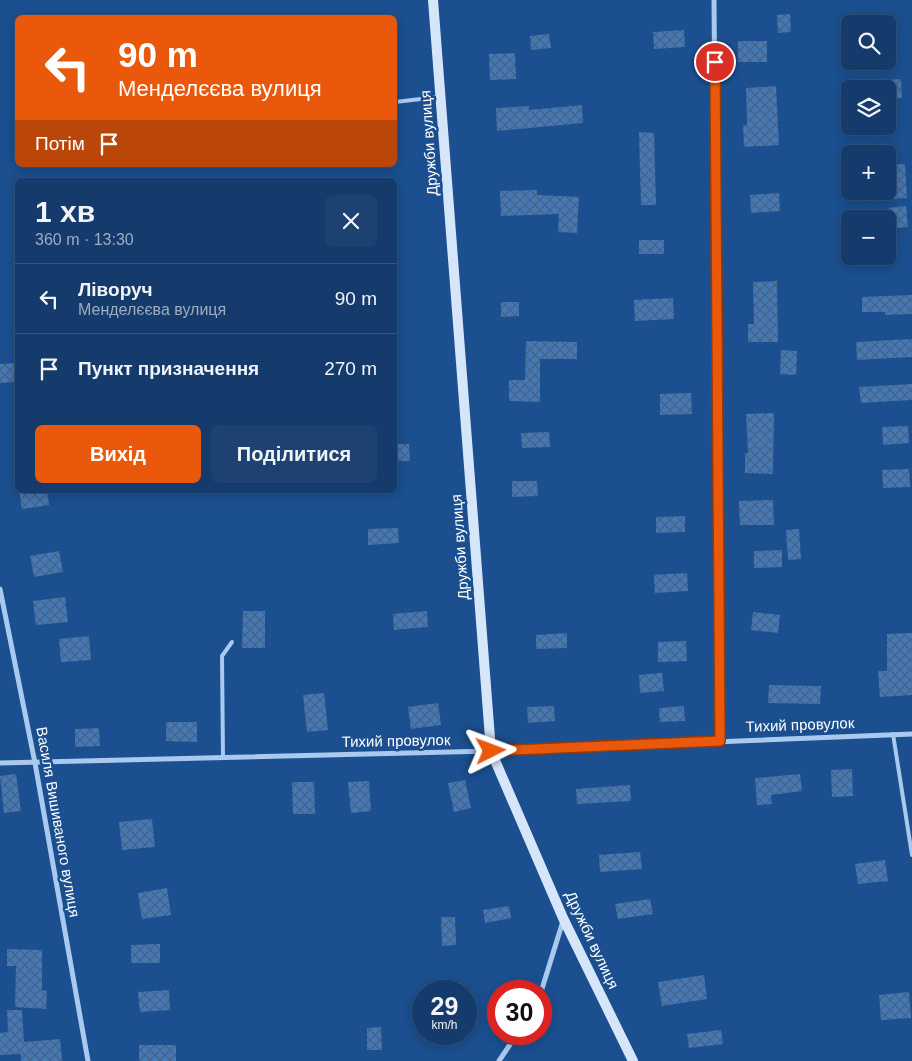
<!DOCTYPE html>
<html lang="uk">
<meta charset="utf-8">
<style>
:root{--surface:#143b6b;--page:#1d4271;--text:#f1f3f6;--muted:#9dadc1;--line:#33557e;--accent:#ea580c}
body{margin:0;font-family:Helvetica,sans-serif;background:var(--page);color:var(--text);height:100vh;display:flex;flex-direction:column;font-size:19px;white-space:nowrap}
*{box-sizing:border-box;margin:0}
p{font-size:16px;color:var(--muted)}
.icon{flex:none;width:28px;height:28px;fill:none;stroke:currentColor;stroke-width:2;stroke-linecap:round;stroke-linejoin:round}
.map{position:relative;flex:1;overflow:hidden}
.sheet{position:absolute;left:15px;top:178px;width:382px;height:315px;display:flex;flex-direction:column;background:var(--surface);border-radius:8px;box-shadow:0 2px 12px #0003,0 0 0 1px var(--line)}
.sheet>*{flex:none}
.hud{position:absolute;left:15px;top:15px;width:382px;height:152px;border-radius:8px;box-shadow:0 2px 12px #0003,0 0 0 1px var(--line);background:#ea580c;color:#fff;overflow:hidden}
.fabs{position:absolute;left:841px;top:15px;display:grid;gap:10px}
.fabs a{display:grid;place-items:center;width:55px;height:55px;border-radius:8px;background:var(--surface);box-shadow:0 2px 12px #0003,0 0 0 1px var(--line);font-size:25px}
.speed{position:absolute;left:412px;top:980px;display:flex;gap:10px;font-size:25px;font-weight:700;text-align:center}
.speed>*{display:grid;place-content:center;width:65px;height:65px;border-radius:50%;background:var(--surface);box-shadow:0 2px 12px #0003,0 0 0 1px var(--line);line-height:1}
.speed small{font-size:12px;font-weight:400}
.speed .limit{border:8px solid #d22;background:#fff;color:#111}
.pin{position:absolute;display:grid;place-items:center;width:42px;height:42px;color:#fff;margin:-21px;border:2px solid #fff;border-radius:50%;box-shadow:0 1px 5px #0007}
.me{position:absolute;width:55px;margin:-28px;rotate:87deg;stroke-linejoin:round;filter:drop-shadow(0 0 4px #0008)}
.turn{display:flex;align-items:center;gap:18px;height:105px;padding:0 20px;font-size:22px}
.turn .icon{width:65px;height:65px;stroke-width:2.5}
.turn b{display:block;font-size:35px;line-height:42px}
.then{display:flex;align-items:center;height:48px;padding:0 20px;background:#0003;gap:10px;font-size:19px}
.round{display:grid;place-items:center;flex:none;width:52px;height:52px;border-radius:8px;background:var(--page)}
.summary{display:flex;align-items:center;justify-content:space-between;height:85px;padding:0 20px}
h1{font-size:30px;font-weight:700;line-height:38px}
.primary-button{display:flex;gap:10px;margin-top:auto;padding:10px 20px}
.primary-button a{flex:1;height:58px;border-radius:8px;background:var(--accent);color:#fff;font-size:20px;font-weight:700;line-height:58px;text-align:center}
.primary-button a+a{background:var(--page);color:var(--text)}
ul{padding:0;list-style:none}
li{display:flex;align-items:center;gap:15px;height:70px;padding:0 20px;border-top:1px solid var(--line)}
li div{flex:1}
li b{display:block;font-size:19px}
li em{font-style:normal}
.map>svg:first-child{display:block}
.building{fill:url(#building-cross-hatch)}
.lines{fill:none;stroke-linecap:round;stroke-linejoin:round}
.lane{stroke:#a9c9ee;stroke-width:4}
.street{stroke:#a9c9ee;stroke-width:5}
.secondary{stroke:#d6e6fa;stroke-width:10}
.route-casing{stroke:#983908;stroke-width:12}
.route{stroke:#ea580c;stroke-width:9}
.labels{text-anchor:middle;stroke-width:5;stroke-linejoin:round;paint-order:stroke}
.street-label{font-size:15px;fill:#fff;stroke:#1b4f8f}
</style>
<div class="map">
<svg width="912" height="1061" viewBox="0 0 912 1061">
<defs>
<pattern id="building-cross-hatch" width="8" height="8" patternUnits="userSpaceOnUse" patternTransform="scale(1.25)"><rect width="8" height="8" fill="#4478b7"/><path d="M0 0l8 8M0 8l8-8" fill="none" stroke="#486282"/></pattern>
</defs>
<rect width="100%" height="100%" fill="#1b4f8f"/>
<g class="building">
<polygon points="790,14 791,32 778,33 777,15"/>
<polygon points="684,30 685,47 654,49 653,32"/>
<polygon points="549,34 551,48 531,50 530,36"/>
<rect x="738" y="41" width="29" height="21"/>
<polygon points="515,53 516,79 490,80 489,54"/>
<polygon points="901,79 902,98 888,99 888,80"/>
<polygon points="776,86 779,145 744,147 743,125 747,125 746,88"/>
<polygon points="582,105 583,123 497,131 496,108 529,106 529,110"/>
<polygon points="639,132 654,133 656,205 641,205"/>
<polygon points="905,164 907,198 893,199 892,182 888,182 888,165"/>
<polygon points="537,190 537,195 579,197 577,233 558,232 559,214 501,216 500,191"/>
<polygon points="779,193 780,211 751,213 750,195"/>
<polygon points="906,206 908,227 888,229 888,208"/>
<rect x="639" y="240" width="25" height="14"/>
<polygon points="777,281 778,342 748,342 748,324 754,324 753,282"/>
<polygon points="912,295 912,314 885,315 885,312 862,312 862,297"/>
<polygon points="673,298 674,319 635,321 634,300"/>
<polygon points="501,302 519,302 519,316 501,317"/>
<polygon points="912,339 912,357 857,360 856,342"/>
<polygon points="526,341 577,342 577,359 540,359 540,402 509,401 509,380 525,380"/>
<polygon points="781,350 797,351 796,375 780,374"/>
<polygon points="18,363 18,382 0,383 0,364"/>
<polygon points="912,384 912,400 861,403 859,387"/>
<polygon points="691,393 692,414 660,415 660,394"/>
<polygon points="774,413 773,474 745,473 745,453 748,453 746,414"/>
<polygon points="908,426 909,443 883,445 882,427"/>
<polygon points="549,432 550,447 522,448 521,433"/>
<polygon points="395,444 409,444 410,461 395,461"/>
<polygon points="909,469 910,487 883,488 882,470"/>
<polygon points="512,481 537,481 538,496 512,497"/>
<polygon points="19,490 47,490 49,505 22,509"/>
<polygon points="773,500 774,525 740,525 739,501"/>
<polygon points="685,516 685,532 656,533 656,517"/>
<polygon points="398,528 399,543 368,545 368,529"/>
<polygon points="799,529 801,559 788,560 786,530"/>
<polygon points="782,550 782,567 754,568 754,551"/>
<polygon points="59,551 63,572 34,577 30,556"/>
<polygon points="687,573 688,591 655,593 654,575"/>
<polygon points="65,597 68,622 36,625 33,601"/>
<polygon points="243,611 265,611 265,648 242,648"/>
<polygon points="427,611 428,627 394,630 393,614"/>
<polygon points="753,612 780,615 778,633 751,630"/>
<polygon points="567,633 567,648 536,649 536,635"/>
<polygon points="912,633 912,695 880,697 878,671 887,671 887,634"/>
<polygon points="89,636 91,660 61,662 59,639"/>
<polygon points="686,641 687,661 658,662 658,642"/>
<polygon points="662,673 664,691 640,693 639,675"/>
<polygon points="769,685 821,686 820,704 768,703"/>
<polygon points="324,693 328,730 307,732 303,695"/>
<polygon points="438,703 441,725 411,729 408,707"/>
<polygon points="554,706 555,721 528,723 527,707"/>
<polygon points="684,706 685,721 660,722 659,708"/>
<polygon points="166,722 197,722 197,742 166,741"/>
<polygon points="99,728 100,746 75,747 75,729"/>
<polygon points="852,769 853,796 832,797 831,770"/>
<polygon points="16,774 21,811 4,813 0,776"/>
<polygon points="800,774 802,791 771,795 772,804 757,805 755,778"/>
<polygon points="465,780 471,808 454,812 448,783"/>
<polygon points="369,781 371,811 351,813 348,782"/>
<polygon points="292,782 314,782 315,814 293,814"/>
<polygon points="630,785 631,801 577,804 576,789"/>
<polygon points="152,819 155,847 122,850 119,822"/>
<polygon points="640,852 642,869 600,872 599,855"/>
<polygon points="885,860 888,881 858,884 855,864"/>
<polygon points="167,888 171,915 142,919 138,893"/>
<polygon points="650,899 653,914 618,919 615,904"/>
<polygon points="509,906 511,918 485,923 483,910"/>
<polygon points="441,917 455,917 456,945 442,946"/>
<polygon points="160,944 160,963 131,963 131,945"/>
<polygon points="7,949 42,950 42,990 47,991 46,1009 15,1007 16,966 7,966"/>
<polygon points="704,975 707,999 662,1006 658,982"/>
<polygon points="169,990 170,1010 140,1012 138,992"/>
<polygon points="909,992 911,1018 881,1020 879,995"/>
<polygon points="7,1010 22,1010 24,1042 60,1039 62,1061 21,1061 21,1054 0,1055 0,1033 8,1032"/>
<polygon points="381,1027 382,1050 367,1050 367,1028"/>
<polygon points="721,1030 723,1044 689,1048 687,1034"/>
<rect x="139" y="1045" width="37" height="16"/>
</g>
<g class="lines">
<g class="lane">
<polyline points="395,102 438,97"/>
<polyline points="893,734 912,855"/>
<polyline points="223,758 222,656 232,642"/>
</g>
<g class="street">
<polyline points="714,0 720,741"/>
<polyline points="0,589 35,763 88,1061"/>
<polyline points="0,763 491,751 912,734"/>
<polyline points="541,992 563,921"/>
<polyline points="499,1061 517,1034"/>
</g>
<polyline class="secondary" points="433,0 491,751 563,918 633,1061"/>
</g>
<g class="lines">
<defs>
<polyline id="route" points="491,751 720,741 715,62"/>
</defs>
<use href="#route" class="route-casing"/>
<use href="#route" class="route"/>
</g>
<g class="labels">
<g class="street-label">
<text transform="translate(429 143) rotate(-94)" y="5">Дружби вулиця</text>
<text transform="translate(460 547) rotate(-94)" y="5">Дружби вулиця</text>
<text transform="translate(800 725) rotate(-2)" y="5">Тихий провулок</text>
<text transform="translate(396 741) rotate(-1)" y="5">Тихий провулок</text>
<text transform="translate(58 822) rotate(80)" y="5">Василя Вишиваного вулиця</text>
<text transform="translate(592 940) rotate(65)" y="5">Дружби вулиця</text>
</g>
</g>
</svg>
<div class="fabs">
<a><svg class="icon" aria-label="search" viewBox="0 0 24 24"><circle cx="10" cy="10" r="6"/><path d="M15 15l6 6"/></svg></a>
<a><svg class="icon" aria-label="layers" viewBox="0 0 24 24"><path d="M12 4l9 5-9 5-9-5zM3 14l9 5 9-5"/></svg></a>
<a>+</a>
<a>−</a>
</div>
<div class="speed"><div>29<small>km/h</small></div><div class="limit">30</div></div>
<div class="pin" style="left:715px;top:62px;background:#d93025"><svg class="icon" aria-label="arrive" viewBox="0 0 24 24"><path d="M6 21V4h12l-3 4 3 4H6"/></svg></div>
<svg class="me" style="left:491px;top:751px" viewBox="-20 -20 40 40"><path d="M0-17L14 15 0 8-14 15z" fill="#ea580c" stroke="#fff" stroke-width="4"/></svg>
<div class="hud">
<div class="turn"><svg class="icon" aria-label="left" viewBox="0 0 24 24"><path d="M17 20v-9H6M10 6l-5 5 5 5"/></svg><div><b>90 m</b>Менделєєва вулиця</div></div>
<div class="then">Потім<svg class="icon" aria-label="arrive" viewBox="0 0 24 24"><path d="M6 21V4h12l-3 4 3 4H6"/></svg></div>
</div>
<section class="sheet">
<div class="summary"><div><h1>1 хв</h1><p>360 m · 13:30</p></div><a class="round"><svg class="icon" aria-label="close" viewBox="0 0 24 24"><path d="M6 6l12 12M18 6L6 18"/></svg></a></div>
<ul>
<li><svg class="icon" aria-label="left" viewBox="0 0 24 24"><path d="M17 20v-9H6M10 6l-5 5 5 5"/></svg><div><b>Ліворуч</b><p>Менделєєва вулиця</p></div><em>90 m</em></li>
<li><svg class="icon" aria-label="arrive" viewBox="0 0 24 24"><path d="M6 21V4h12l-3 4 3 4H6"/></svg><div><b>Пункт призначення</b></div><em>270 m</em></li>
</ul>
<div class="primary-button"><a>Вихід</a><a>Поділитися</a></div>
</section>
</div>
